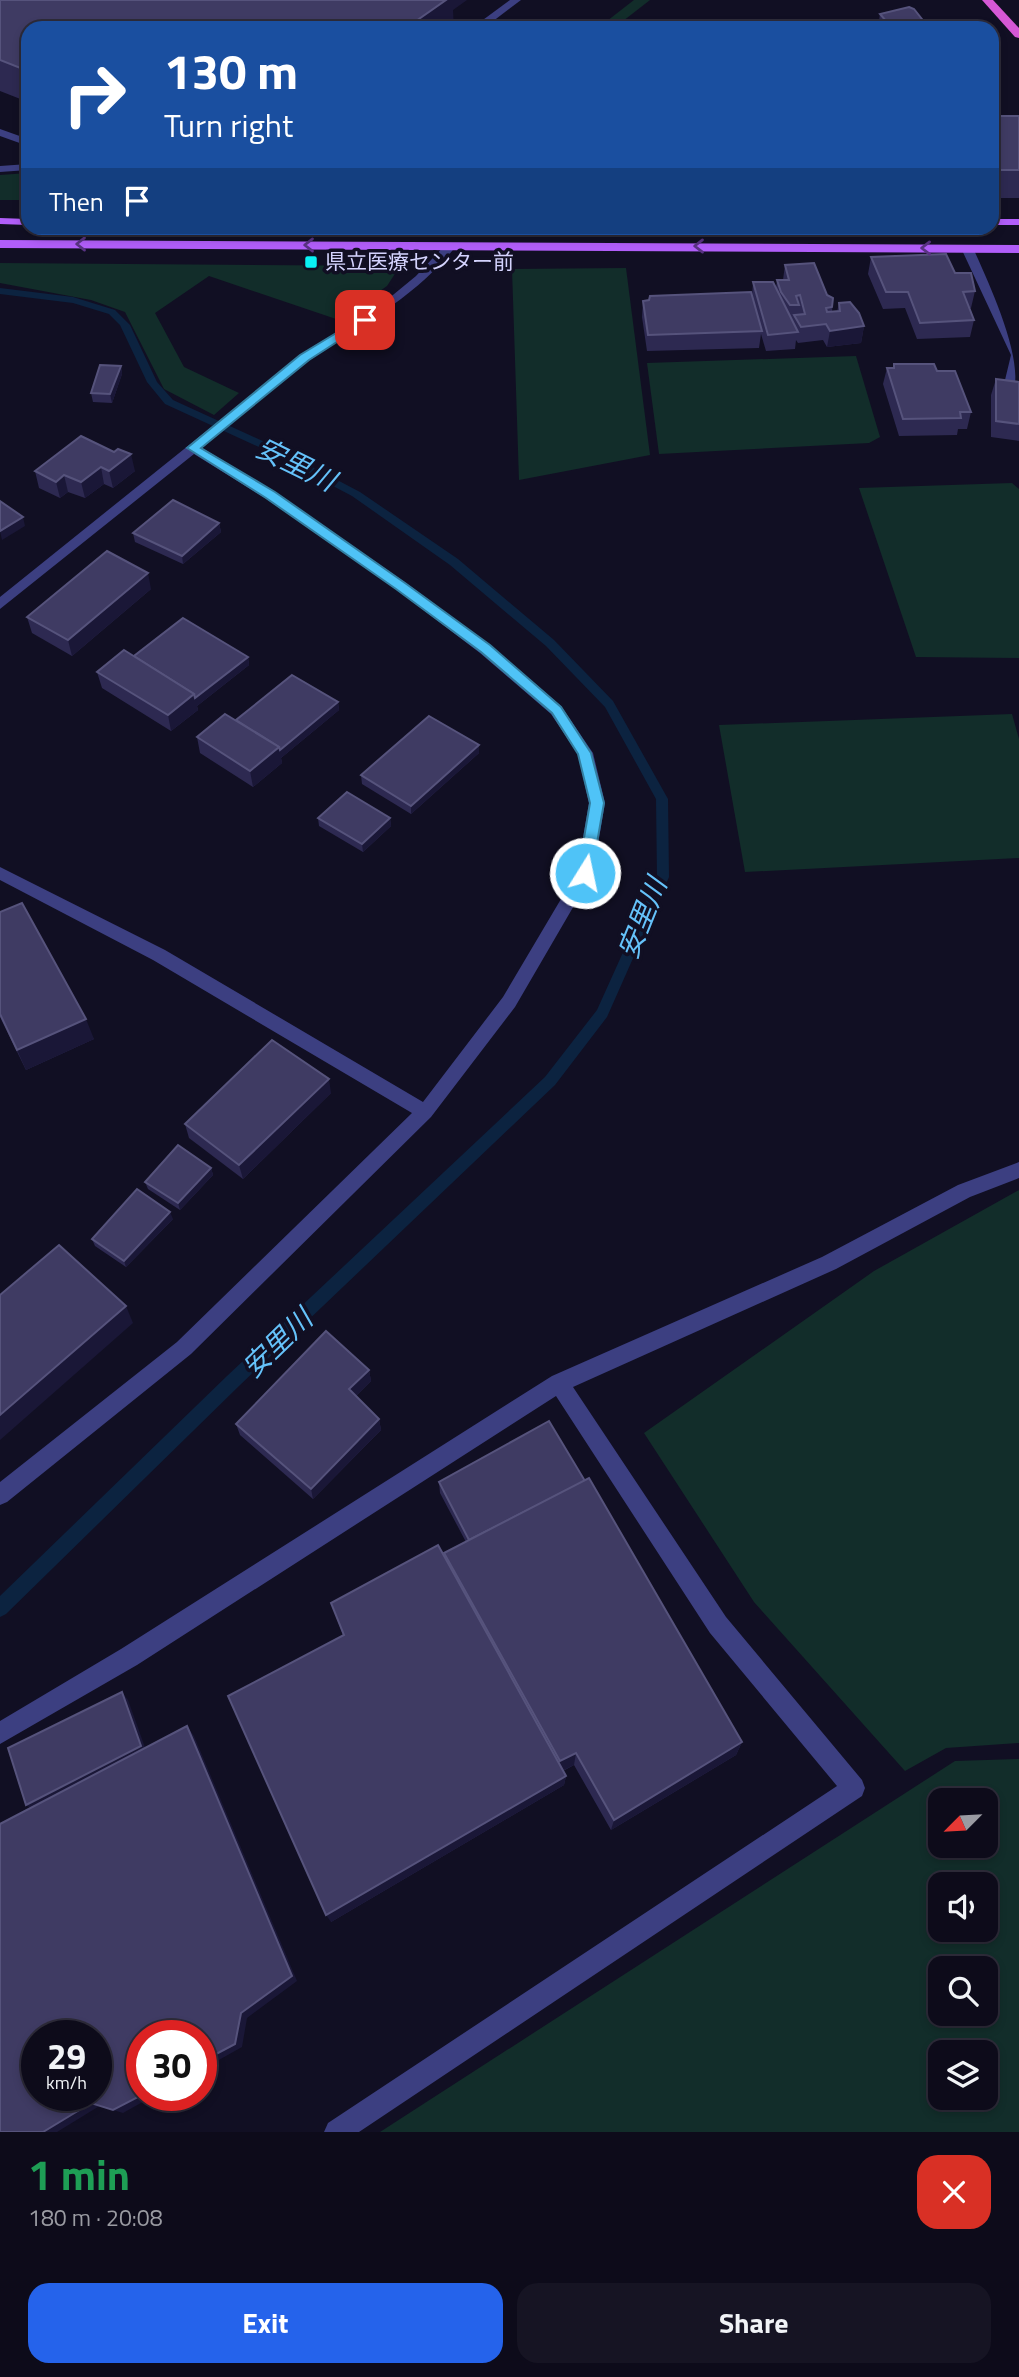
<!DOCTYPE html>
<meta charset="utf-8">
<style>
:root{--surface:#0d0b1a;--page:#161423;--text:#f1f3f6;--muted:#9a9ba2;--line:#2d2b39;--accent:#2563eb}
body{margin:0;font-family:"Titillium Web","Noto Sans JP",sans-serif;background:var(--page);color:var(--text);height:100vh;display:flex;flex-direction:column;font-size:26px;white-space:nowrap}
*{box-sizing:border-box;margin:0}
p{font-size:23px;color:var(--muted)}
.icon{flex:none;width:38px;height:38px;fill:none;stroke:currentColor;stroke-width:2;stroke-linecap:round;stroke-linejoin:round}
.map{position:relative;height:2132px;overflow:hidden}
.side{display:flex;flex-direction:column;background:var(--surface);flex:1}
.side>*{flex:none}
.top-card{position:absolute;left:21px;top:21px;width:978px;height:214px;border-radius:21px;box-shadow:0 4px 10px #0003,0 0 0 2px var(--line);background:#1a4fa0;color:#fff;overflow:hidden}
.needle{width:46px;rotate:246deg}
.buttons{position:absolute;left:928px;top:1788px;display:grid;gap:14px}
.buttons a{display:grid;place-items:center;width:70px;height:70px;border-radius:14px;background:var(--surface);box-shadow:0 4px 10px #0003,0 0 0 2px var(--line);font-size:35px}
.speed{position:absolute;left:21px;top:2020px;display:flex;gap:14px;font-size:35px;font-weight:700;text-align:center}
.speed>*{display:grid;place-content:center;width:91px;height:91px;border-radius:50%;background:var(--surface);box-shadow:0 4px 10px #0003,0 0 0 2px var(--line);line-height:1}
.speed small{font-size:18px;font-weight:400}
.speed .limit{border:10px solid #d22;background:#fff;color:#111}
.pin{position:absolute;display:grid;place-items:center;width:60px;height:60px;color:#fff;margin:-30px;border-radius:14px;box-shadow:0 4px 10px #0006}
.me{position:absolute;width:77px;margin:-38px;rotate:10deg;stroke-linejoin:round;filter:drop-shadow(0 0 5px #0008)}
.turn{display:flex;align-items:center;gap:24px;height:147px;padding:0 28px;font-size:32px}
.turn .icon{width:91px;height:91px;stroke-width:2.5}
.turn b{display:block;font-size:49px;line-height:60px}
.then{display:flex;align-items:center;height:66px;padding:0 28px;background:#0003;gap:14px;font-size:26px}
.round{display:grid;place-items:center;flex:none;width:74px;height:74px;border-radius:21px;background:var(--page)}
.summary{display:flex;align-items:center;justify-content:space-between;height:119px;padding:0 28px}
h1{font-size:42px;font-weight:700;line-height:52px;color:#1e9e55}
.cta{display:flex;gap:14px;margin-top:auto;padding:14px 28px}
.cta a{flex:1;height:80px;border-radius:21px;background:var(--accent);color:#fff;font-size:28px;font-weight:700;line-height:80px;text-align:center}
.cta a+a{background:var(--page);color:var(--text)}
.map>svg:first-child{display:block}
.green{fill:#122d2a;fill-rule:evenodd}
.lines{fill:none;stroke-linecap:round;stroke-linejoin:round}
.stream{fill:#0c2340;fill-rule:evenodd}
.service{fill:#3c3f81;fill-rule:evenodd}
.minor{fill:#3c3f81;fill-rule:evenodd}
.primary{fill:#b15ef9;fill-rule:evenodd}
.trunk{fill:#d558d5;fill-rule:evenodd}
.wall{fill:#2d2951}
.shaded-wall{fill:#1a1737}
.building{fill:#3f3b63;stroke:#56537c;stroke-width:2;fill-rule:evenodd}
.oneway{stroke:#593383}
.route{fill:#4fc3f7;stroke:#337fa1;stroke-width:2}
.poi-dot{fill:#09f1f4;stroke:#110f23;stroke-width:2.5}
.labels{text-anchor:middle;stroke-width:7;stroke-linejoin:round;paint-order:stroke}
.far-poi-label{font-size:21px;fill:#d4d3fd;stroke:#110f23;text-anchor:start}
.water-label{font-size:28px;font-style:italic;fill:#65c2fa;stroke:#110f23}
</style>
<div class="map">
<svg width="1019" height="2132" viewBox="0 0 1019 2132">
<rect width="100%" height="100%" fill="#110f23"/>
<g class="green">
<polygon points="634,0 650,0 614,28 598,28"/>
<polygon points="28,173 28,200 0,200 0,175"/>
<polygon points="0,263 400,266 387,286 339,320 209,276 155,313 184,367 239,393 214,415 164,389 125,312 91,300 0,283"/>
<polygon points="626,268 650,455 519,480 512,269"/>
<polygon points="856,356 880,437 869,443 659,454 647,363"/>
<polygon points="1012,483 1019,489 1019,658 916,657 859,488"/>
<polygon points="1012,714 1019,739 1019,858 745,872 719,725"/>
<polygon points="1019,1190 1019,1743 946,1748 905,1771 754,1602 644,1433 874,1271"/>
<path d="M1019,1759V2132H380L955,1761ZM940,1801H985V1846H940ZM940,1885H985V1930H940ZM940,1969H985V2014H940ZM940,2053H985V2098H940Z"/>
</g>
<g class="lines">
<polygon class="stream" points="0,288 73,297 115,310 130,325 157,382 173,400 267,443 360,492 458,559 554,640 613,701 668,799 669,877 607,1017 555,1085 239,1386 6,1614 0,1617 0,1596 227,1376 545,1077 597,1010 657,877 656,799 605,707 546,646 450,565 352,496 259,447 165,404 147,382 120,325 109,314 73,303 0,294"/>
<g class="service">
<polygon points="510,0 521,0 484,28 472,28"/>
<polygon points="0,129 28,139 28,146 0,136"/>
<polygon points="28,164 28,170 0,172 0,166"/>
</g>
<g class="minor">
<path d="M447,243L457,245C415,298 364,323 310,360C273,386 238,419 202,448L275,492L406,583L490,645L561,706L593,753L605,803L593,873L515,1007L431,1117L191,1354L7,1502L0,1505V1482L177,1342L412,1113L153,960L0,880V867L165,950L423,1102L503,997L577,872L589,803L578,754L551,714L480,653L396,589L265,498L194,454L0,609V597L301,355L382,304L416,276Z"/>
<path d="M963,246L973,248C988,281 1019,348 1015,383L1011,384L1005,380L1011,355L961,248Z"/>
<polygon points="1019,1162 1019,1178 970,1197 836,1269 573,1387 726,1617 862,1780 865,1788 862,1796 359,2132 324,2132 328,2123 837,1786 710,1633 556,1396 137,1665 0,1744 0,1721 121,1649 552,1376 822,1257 958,1185"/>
</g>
<g class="primary">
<polygon points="0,218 28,219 28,225 0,224"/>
<rect x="992" y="219" width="27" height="6"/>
<polygon points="0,240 1019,245 1019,253 0,248"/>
</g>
<polygon class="trunk" points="982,0 993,0 1019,28 1019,38 1015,37"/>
</g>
<g class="wall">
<polygon points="0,0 453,10 28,28 28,102 0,91"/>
<polygon points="880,14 929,28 878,28"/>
<rect x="992" y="116" width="27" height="82"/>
<polygon points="871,257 955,273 975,291 971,308 970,308 974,320 970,337 917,339 905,308 883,309 868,274"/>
<polygon points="785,265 827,295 833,298 832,312 837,312 839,303 864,326 861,343 827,347 823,340 798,343 796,340 795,349 766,351 761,334 759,348 647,351 642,317 643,301 752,296 753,282 776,288 777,280 783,280"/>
<polygon points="894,364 937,371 971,412 967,429 958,429 957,435 899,436 883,384 887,368 893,368"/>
<polygon points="121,366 122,374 112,403 93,402 91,393"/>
<polygon points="996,379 1019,382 1019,441 991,437 991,395"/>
<polygon points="81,436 135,471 113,488 104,484 85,498 68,492 60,498 39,488 35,471"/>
<polygon points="219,523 221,532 183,564 135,542 133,533"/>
<polygon points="151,589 72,656 32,633 27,617"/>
<polygon points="134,656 248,657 249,665 197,706 198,710 171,731 102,688 97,672"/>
<polygon points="338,702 339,710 281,758 282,763 253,787 200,753 197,737 236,720"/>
<polygon points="479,745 479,753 411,814 362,784 361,775"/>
<polygon points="318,818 390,818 391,826 363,852 319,826"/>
<polygon points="0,912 94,1039 26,1070 0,1017"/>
<polygon points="331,1093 243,1179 189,1138 185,1124"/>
<polygon points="211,1168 213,1175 180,1210 148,1189 145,1182"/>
<polygon points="173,1219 126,1267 95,1246 92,1239"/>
<polygon points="369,1370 371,1381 356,1396 379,1419 381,1430 313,1499 240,1435 236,1424"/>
<polygon points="439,1482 742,1742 736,1755 611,1830 574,1765 563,1771 566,1776 564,1785 331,1922 343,1635 331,1603 444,1555 466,1542 440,1493"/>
</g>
<g class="shaded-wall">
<polygon points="435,0 467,0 453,10 454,28 406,28"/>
<polygon points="864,326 861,343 827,347 830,331"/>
<polygon points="121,366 122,374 112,403 110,394"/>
<polygon points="131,454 135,471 113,488 109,471"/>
<polygon points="101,467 104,484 85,498 81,482"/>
<polygon points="64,475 68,492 60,498 56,482"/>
<polygon points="23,517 25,526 2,540 0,531"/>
<polygon points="219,523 221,532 183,564 182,556"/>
<polygon points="148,573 151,589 72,656 68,640"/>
<polygon points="248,657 249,665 197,706 198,710 171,731 168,715 194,694"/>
<polygon points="338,702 339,710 281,758 282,763 253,787 250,771"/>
<polygon points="479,745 479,753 411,814 411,806"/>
<polygon points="390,818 391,826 363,852 362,844"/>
<polygon points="86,1019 94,1039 26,1070 17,1050"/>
<polygon points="329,1079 331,1093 243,1179 239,1165"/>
<polygon points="211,1168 213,1175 180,1210 178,1203"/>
<polygon points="170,1212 173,1219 126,1267 124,1261"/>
<polygon points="126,1306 133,1323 0,1440 0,1415"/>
<polygon points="369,1370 371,1381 351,1401 349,1389"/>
<polygon points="379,1419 381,1430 313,1499 311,1489"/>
<polygon points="122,1692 128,1700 147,1753 34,1811 26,1805"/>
<polygon points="187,1726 194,1736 297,1981 247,2018 242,2047 201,2070"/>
<polygon points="742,1742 736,1755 611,1830 614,1820"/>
<polygon points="576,1753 574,1765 558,1773 560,1761"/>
<polygon points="566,1776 564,1785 331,1922 326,1915"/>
<polygon points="142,2095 155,2095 123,2113 113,2110"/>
<polygon points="91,2103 101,2105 57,2132 43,2132"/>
</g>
<g class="building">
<polygon points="0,0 446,0 406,28 28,28 28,71 0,60"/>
<polygon points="909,7 914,9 929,28 892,28 880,14"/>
<rect x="992" y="116" width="27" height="54"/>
<polygon points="946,254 955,273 971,273 975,291 963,292 974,320 920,323 908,292 886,292 871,257"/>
<polygon points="814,263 827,295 833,298 832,307 826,308 827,312 840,311 839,303 850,302 859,313 864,326 830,331 826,324 801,327 794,315 805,314 800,295 796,296 799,305 790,305 781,292 777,280 789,280 785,265"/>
<polygon points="753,282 773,282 798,332 768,335"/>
<polygon points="751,292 762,331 648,335 643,301 649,300 650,296"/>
<polygon points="894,364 934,364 937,371 955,371 971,412 960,412 961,418 903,419 887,368 894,368"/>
<polygon points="100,365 121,366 110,394 91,393"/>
<polygon points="996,379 1019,382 1019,424 996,421"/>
<polygon points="81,436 114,452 118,449 131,454 109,471 101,467 81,482 64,475 56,482 35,471"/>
<polygon points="173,500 219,523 182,556 133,533"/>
<polygon points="0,501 23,517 0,531"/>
<polygon points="107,551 148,573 68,640 27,617"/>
<polygon points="183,618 248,657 195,698 194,694 134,656"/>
<polygon points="124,650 194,694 168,715 97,672"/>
<polygon points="292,675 338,702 280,750 279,747 236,720"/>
<polygon points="225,714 279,747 250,771 197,737"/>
<polygon points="429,716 479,745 411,806 361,775"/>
<polygon points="347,792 390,818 362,844 318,818"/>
<polygon points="22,903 86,1019 17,1050 0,1014 0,912"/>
<polygon points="272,1040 329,1079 239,1165 185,1124"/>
<polygon points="178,1145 211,1168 178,1203 145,1182"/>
<polygon points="137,1189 170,1212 124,1261 92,1239"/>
<polygon points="59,1245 126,1306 0,1415 0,1295"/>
<polygon points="326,1331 369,1370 349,1389 379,1419 311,1489 236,1424"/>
<polygon points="549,1421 585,1481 469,1540 439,1482"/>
<polygon points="589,1478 742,1742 614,1820 576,1753 560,1761 444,1553"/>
<polygon points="438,1545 566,1776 326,1915 228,1696 344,1635 331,1603"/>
<polygon points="122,1692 141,1746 26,1805 8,1748"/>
<path d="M187,1726L292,1976L241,2013L235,2044L201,2062V2035H142V2095L113,2110L91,2103L43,2132H0V1824ZM37,2035H96V2095H37Z"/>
</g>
<defs><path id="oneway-chevron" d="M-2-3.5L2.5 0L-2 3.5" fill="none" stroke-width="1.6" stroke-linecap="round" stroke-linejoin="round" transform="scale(1.75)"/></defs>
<g class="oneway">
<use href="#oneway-chevron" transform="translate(81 244) rotate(180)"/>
<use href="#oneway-chevron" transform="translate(309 245) rotate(-180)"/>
<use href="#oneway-chevron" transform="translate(699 246) rotate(-180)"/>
<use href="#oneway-chevron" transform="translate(926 248) rotate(-180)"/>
</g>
<polygon class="route" points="361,318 371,320 309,360 201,448 275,492 405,583 490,645 561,707 591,753 604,803 591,877 580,877 578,873 590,803 578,754 552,713 481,652 396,589 266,498 187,448 300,355"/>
<rect class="poi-dot" x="304" y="255" width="14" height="14" rx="3.5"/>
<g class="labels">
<g class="far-poi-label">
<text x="325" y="269">県立医療センター前</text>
</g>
<g class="water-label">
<text transform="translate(296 464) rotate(26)" y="10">安里川</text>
<text transform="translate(642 918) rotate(-68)" y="10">安里川</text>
<text transform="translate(277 1343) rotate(-44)" y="10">安里川</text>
</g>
</g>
</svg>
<div class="buttons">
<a><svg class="needle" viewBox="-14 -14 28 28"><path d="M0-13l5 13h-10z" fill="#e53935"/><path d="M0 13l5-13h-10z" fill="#9a9ba2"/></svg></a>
<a><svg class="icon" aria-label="sound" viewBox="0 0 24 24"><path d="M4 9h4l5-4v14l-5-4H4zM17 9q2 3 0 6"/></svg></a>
<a><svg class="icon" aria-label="search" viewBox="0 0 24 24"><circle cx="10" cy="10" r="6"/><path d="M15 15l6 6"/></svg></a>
<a><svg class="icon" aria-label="layers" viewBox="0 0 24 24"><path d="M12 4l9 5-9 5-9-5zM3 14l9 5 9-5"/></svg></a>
</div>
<div class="speed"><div>29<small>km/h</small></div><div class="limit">30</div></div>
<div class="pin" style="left:365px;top:320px;background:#d93025"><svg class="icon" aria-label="arrive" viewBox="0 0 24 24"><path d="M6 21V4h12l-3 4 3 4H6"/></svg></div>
<svg class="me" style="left:585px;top:873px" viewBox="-20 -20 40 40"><circle r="17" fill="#4fc3f7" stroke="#fff" stroke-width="3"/><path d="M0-11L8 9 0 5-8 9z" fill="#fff"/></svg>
<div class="top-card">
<div class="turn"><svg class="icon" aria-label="right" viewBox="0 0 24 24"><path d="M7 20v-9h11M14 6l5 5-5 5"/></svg><div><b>130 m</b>Turn right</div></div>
<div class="then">Then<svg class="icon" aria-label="arrive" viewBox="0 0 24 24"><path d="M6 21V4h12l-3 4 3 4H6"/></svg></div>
</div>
</div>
<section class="side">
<div class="summary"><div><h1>1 min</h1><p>180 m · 20:08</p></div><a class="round" style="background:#d93025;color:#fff"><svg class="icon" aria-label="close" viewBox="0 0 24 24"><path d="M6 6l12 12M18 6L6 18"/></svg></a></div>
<div class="cta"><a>Exit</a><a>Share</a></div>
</section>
